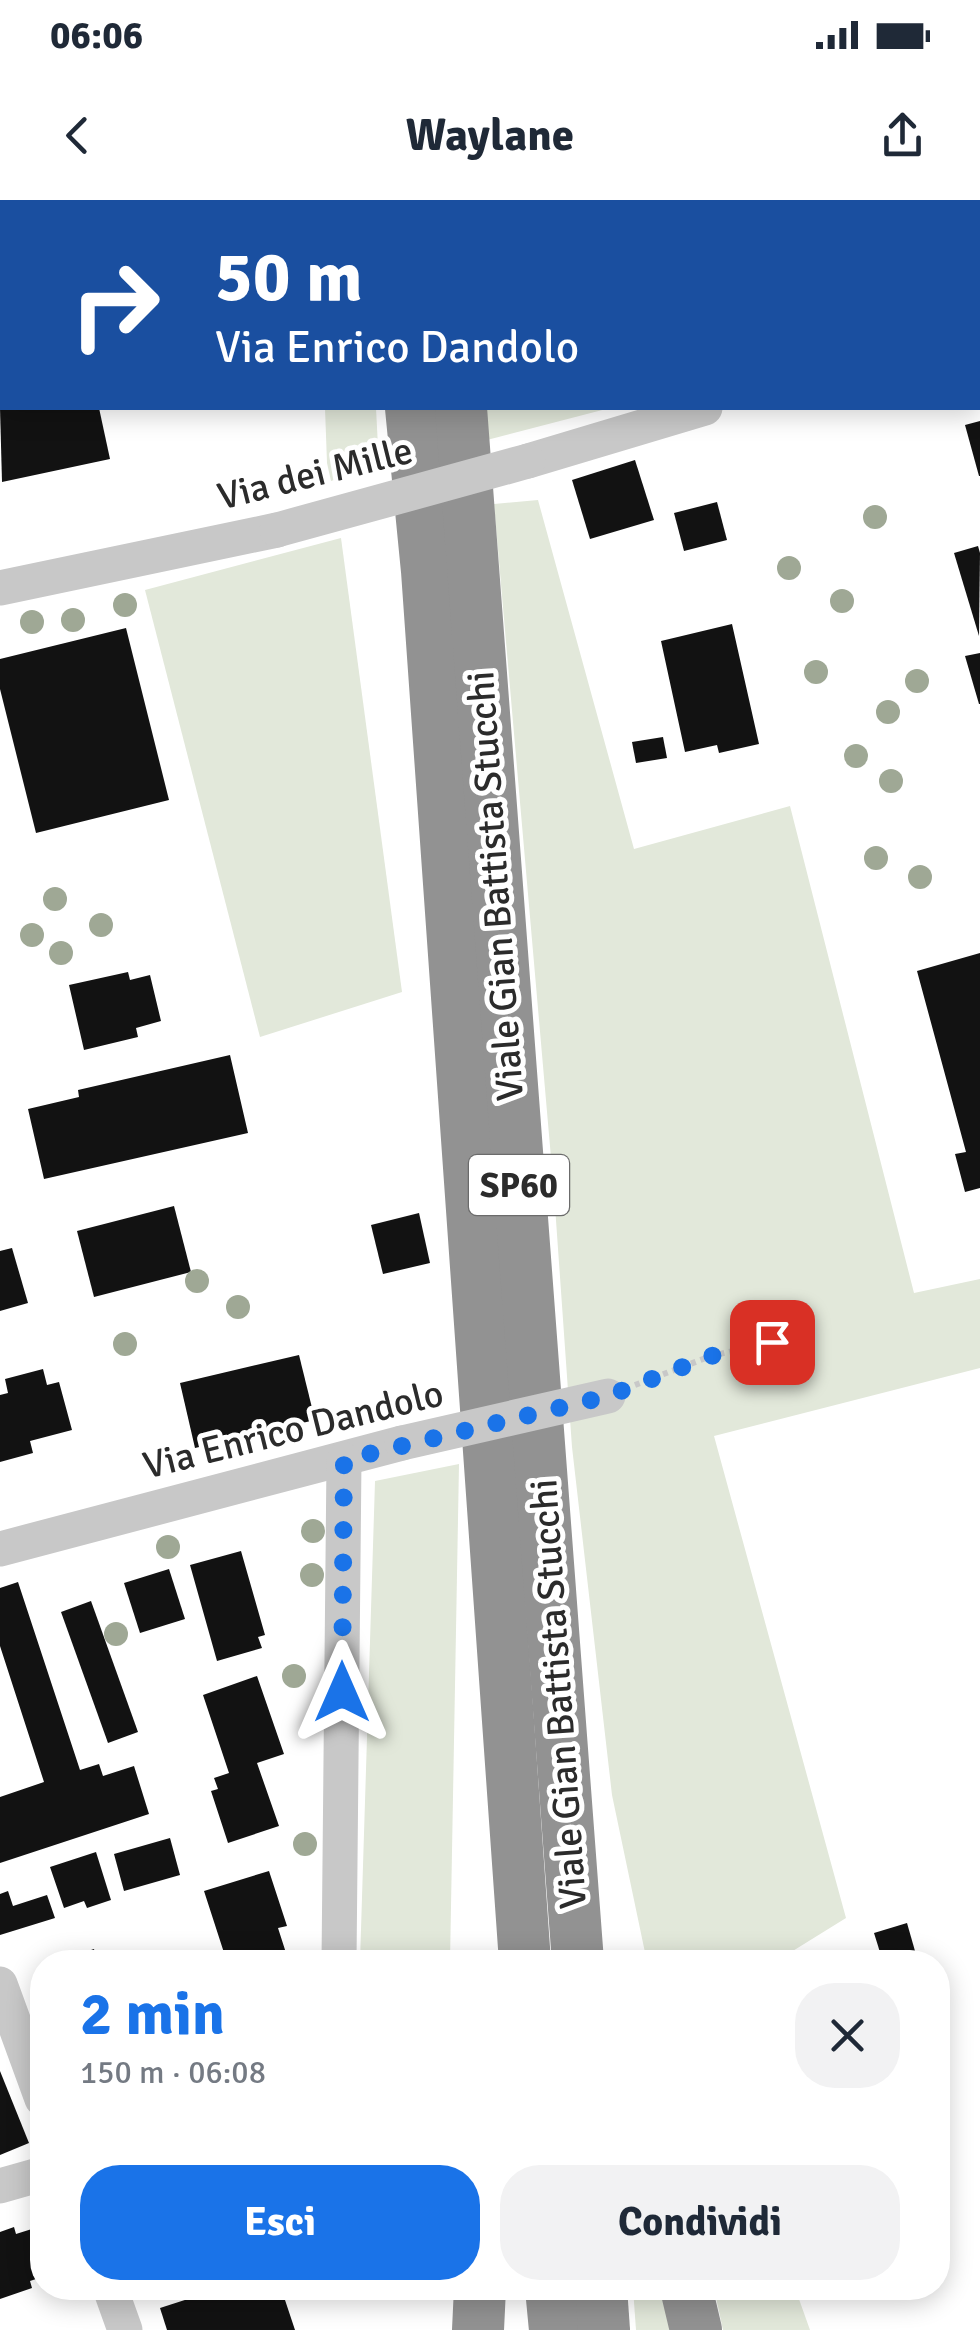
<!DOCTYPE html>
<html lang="it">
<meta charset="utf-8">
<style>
:root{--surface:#fff;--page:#f2f2f3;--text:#1f2937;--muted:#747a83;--accent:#1a73e8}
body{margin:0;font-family:Signika,sans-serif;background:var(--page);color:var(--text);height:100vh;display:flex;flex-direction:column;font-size:38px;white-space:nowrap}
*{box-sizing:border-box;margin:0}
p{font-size:32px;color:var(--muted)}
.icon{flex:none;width:55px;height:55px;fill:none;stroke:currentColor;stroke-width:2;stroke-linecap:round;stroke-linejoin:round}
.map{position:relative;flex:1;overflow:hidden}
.drawer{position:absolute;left:30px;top:1750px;width:920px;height:350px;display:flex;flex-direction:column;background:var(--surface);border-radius:40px;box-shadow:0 5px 25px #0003}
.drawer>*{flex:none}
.guide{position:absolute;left:0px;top:0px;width:980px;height:210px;box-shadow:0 5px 25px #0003;background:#1a4fa0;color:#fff;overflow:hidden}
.pin{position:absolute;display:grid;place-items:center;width:85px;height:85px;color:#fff;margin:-42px;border-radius:20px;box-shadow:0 5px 15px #0006}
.me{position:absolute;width:110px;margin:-55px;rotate:0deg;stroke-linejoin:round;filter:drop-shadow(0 0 8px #0008)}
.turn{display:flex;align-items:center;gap:35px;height:210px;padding:0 50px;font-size:45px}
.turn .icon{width:130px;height:130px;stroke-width:2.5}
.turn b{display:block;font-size:70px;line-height:85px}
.round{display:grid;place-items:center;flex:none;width:105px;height:105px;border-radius:40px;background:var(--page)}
.head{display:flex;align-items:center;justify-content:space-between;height:170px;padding:0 50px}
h1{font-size:60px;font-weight:700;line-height:75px;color:var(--accent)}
.primary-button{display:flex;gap:20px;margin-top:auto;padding:20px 50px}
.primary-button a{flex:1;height:115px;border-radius:40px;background:var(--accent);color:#fff;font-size:40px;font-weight:700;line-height:115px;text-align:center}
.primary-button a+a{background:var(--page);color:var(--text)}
.status{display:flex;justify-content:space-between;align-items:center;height:70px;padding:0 50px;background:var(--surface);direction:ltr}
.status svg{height:28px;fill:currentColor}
header{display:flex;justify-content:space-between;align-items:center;height:130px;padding:0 50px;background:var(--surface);font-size:45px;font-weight:700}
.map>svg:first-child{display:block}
.green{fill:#e2e8da}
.building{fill:#121212}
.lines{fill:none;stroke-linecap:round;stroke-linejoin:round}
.path{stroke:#c8c8c8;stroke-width:6;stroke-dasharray:5 5;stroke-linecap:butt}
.minor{stroke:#c8c8c8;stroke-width:35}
.highway{stroke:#929292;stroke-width:52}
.minor-bridge{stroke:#c8c8c8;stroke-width:35}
.tree{fill:#9fa895}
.route{stroke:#1a73e8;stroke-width:18;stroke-dasharray:0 32.4}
.labels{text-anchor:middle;stroke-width:10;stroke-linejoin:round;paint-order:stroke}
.shield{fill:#fff;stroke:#6b6b6b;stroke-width:2.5}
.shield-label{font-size:35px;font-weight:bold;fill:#2b2b2b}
.street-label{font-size:38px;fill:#2b2b2b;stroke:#fff}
</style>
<div class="status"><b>06:06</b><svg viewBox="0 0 49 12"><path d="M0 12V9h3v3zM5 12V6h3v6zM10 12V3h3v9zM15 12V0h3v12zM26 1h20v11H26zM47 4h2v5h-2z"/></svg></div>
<header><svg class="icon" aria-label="back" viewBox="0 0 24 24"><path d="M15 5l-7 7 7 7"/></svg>Waylane<svg class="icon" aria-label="share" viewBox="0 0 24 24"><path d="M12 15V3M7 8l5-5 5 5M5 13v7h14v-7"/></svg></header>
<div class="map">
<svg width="980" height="2130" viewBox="0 0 980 2130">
<rect width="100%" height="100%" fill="#fff"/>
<g class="green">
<polygon points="325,208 376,208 379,266 331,281 327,263"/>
<polygon points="487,208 610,208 487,240"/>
<polygon points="538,300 634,649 790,606 914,1093 980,1079 980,1168 714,1236 846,1718 775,1762 647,1762 612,1595 572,1247 554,992 494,304"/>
<polygon points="341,338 402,792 260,837 145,390"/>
<polygon points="459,1264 450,1762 360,1762 375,1281"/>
<polygon points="633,2088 667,2088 676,2130 636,2130"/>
<polygon points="714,2088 795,2088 810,2130 723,2130"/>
</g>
<g class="building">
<polygon points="0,208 99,208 110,259 2,282"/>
<polygon points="980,221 980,276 979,276 965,225"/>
<polygon points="635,260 654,320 590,339 572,280"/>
<polygon points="717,302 727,340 684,351 674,313"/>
<polygon points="978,346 980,353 979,436 954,353"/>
<polygon points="732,424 759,544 719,553 717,545 685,552 661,441"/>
<polygon points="126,428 169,600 36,633 0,489 0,459"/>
<polygon points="980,453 980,504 979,504 965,456"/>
<polygon points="663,537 667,558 636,563 632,542"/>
<polygon points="980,753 980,988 965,992 955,954 966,952 917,771"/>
<polygon points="128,772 130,780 150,775 161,821 136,828 138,837 84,850 69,785"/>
<polygon points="230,855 248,933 44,979 28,909 79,897 78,890"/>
<polygon points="174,1006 191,1072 94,1097 77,1031"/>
<polygon points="419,1013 430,1063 383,1074 371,1025"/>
<polygon points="12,1048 28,1103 0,1111 0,1051"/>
<polygon points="299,1155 315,1220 195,1248 180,1183"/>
<polygon points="43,1169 47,1185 59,1182 72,1230 30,1241 33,1253 0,1262 0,1195 8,1193 5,1179"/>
<polygon points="241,1351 265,1435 258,1437 262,1448 217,1461 190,1365"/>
<polygon points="169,1369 185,1419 140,1433 124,1383"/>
<polygon points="18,1382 80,1570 99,1564 103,1576 134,1566 149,1614 0,1663 0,1597 44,1582 0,1446 0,1388"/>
<polygon points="91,1401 138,1532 108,1543 61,1412"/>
<polygon points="257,1476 284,1554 257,1563 279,1626 228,1643 211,1591 218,1589 214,1578 229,1573 203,1495"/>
<polygon points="170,1638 180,1675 124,1691 114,1654"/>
<polygon points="96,1652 111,1700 87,1708 84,1701 64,1708 50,1667"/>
<polygon points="269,1671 287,1726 278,1728 287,1756 266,1762 227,1762 204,1691"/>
<polygon points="8,1691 13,1706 47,1695 55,1718 0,1735 0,1694"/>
<polygon points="907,1723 915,1751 883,1762 874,1733"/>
<polygon points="94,1749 97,1760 129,1750 133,1762 55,1762"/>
<polygon points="0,1871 29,1943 0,1955"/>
<polygon points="14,2027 16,2034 35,2028 42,2051 42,2077 30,2081 32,2088 0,2099 0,2032"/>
<polygon points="222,2088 281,2088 295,2130 167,2130 160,2108"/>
</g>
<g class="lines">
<g class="path">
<polyline points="598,0 599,2"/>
<polyline points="635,1185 711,1156 772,1142"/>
</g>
<g class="minor">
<polyline points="978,125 980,124"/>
<polyline points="528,261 705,208"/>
<polyline points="0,388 277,330"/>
<polyline points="0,1349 402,1243"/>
<polyline points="339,1762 344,1260"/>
<polyline points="0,1784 42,1899"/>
<polyline points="0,1986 42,1974"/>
<polyline points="110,2088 125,2130"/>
</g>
<g class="highway">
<polyline points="396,0 396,2"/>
<polyline points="450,0 450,2"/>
<polyline points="411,208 427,371 525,1762"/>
<polyline points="461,208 578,1762"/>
<polyline points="551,2088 555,2130"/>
<polyline points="601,2088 604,2130"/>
<polyline points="686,2088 696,2130"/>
<polyline points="478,2130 480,2088"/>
</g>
<g class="minor-bridge">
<polyline points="277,330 528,261"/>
<polyline points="402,1243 608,1196"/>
</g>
</g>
<g class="tree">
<circle cx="875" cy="317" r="12"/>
<circle cx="789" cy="368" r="12"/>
<circle cx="842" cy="401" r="12"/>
<circle cx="125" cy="405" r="12"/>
<circle cx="73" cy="420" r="12"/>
<circle cx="32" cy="422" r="12"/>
<circle cx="816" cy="472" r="12"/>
<circle cx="917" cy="481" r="12"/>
<circle cx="888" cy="512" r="12"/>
<circle cx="856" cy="556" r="12"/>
<circle cx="891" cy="581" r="12"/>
<circle cx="876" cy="658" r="12"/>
<circle cx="920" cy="677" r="12"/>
<circle cx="55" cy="699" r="12"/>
<circle cx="101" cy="725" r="12"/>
<circle cx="32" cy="735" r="12"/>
<circle cx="61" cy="753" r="12"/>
<circle cx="197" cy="1081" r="12"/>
<circle cx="238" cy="1107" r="12"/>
<circle cx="125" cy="1144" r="12"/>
<circle cx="313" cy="1331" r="12"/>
<circle cx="168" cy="1347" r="12"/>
<circle cx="312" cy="1375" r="12"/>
<circle cx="116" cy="1434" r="12"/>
<circle cx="294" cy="1476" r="12"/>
<circle cx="305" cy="1644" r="12"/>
</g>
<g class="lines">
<polyline class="route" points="342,1492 344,1260 608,1196 711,1156 772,1142"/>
</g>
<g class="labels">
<rect class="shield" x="469" y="955" width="100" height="60" rx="8"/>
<g class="shield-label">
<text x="519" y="997">SP60</text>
</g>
<g class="street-label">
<text transform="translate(315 273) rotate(-14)" y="13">Via dei Mille</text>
<text transform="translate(495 686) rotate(-94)" y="13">Viale Gian Battista Stucchi</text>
<text transform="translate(293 1229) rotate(-14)" y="13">Via Enrico Dandolo</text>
<text transform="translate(558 1494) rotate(-94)" y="13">Viale Gian Battista Stucchi</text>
</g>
</g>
</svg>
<div class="pin" style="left:772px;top:1142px;background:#d93025"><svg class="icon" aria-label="arrive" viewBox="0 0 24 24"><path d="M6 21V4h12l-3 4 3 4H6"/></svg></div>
<svg class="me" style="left:342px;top:1492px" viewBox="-20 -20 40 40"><path d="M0-17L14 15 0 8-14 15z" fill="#1a73e8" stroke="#fff" stroke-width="4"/></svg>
<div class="guide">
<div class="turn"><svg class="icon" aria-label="right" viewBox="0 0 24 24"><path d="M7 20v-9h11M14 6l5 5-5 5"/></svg><div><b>50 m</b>Via Enrico Dandolo</div></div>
</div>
<section class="drawer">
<div class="head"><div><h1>2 min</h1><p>150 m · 06:08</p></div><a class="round"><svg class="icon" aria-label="close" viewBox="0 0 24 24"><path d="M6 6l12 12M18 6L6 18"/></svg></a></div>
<div class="primary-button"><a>Esci</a><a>Condividi</a></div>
</section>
</div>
